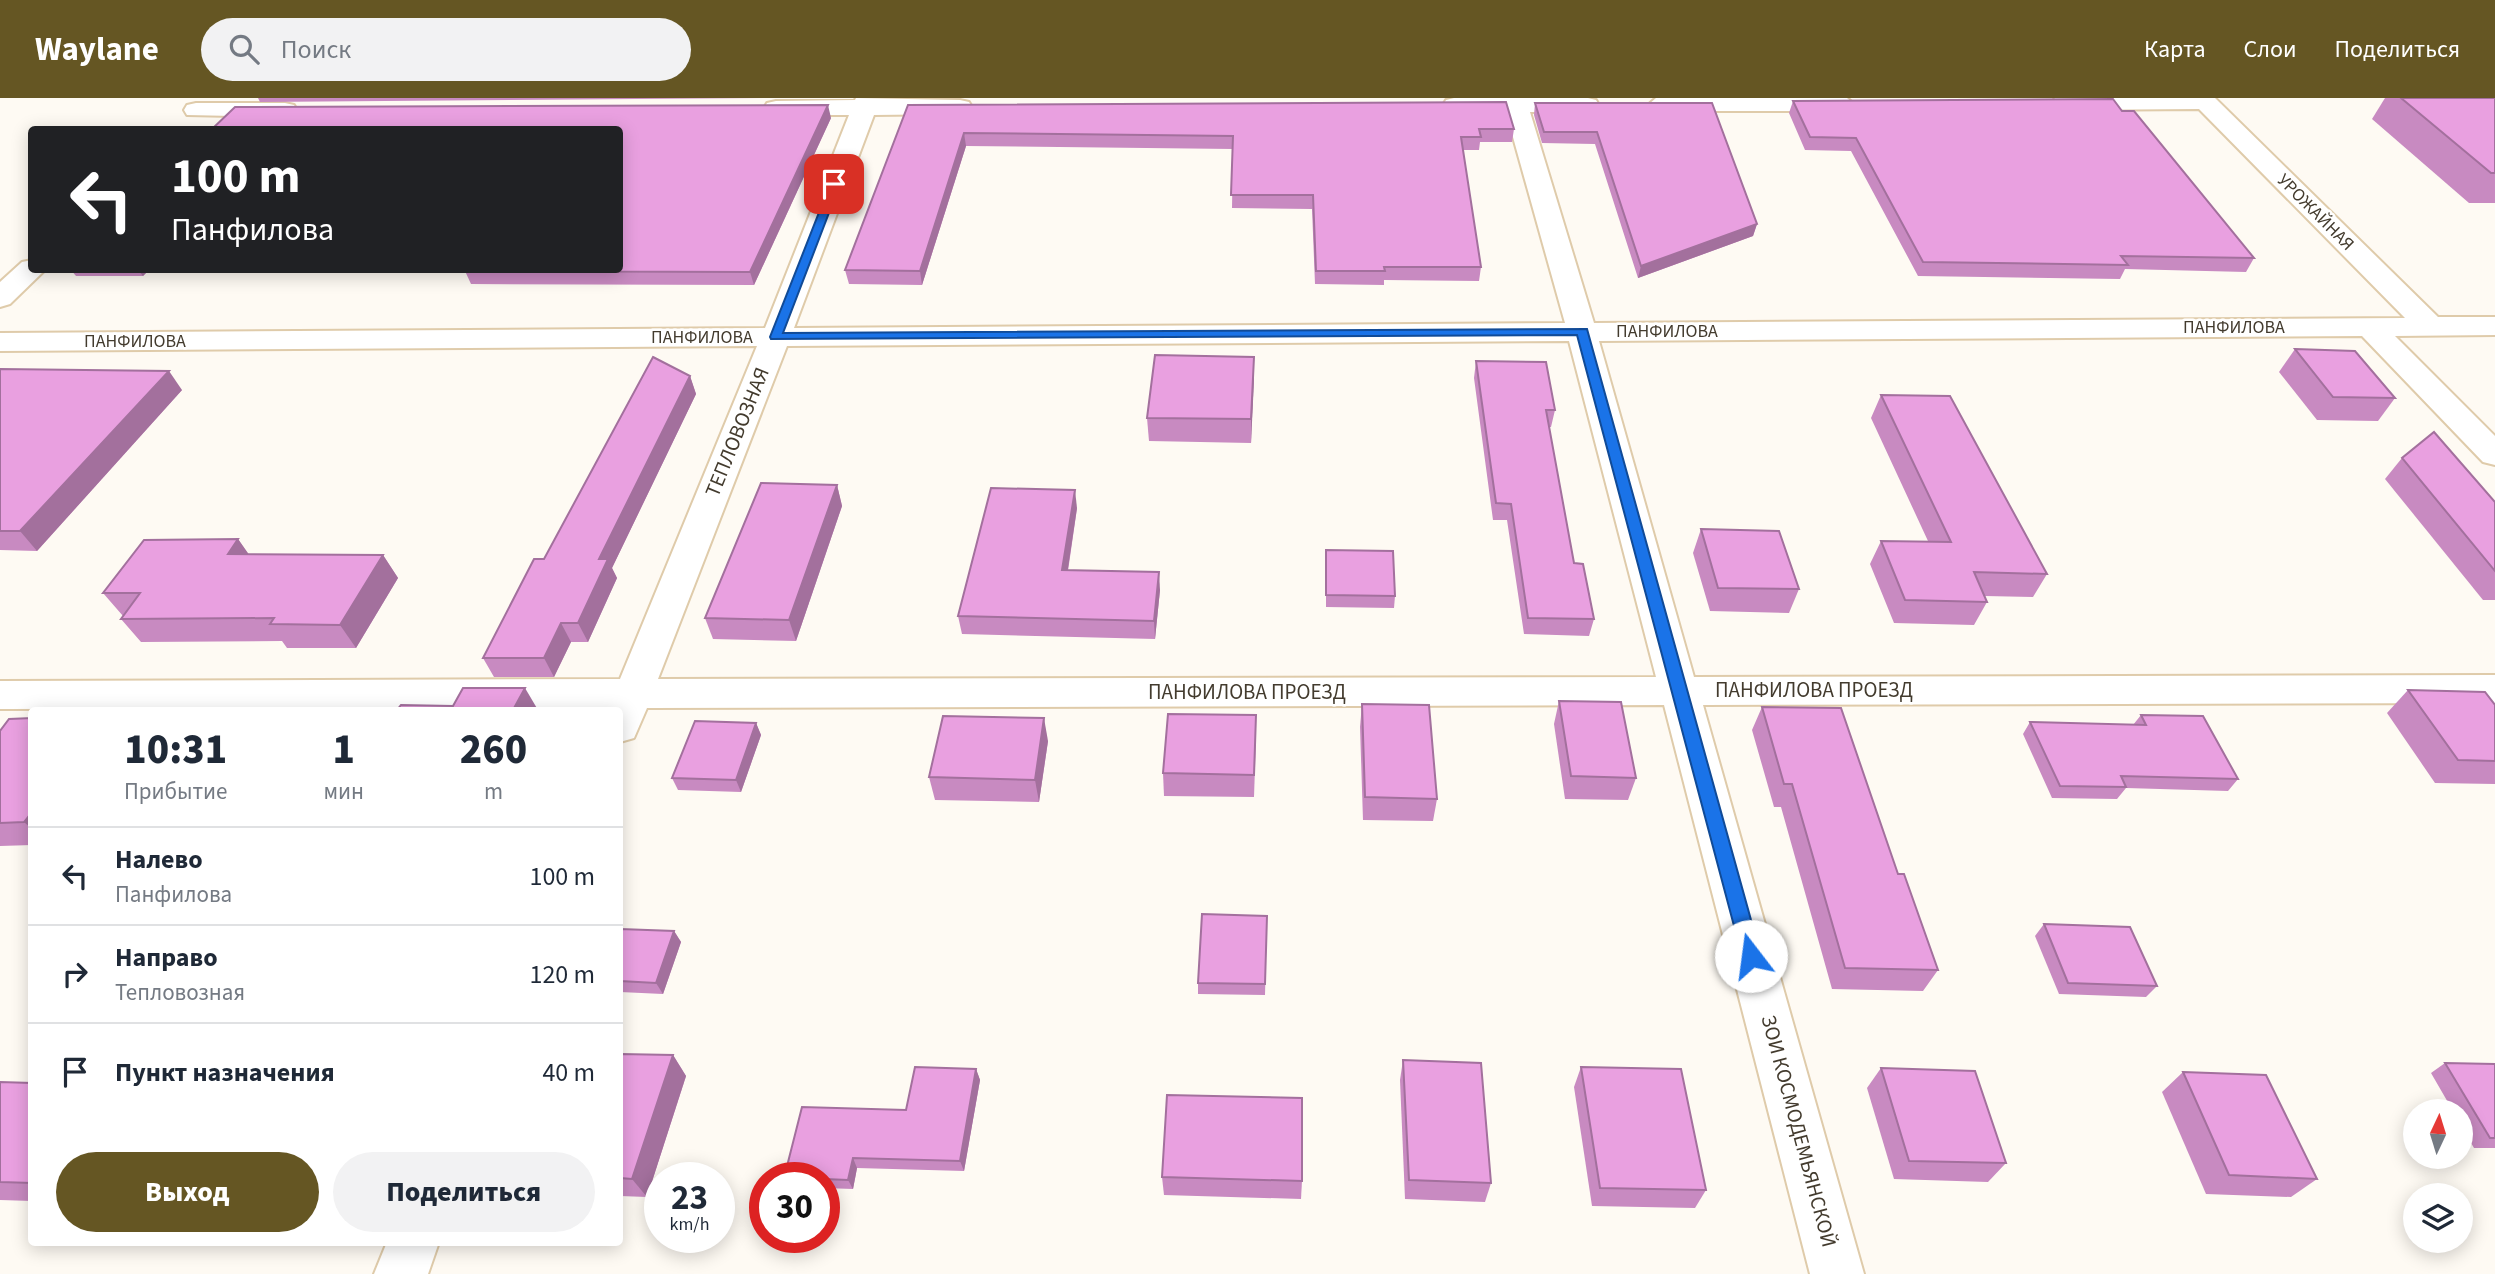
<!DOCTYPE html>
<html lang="ru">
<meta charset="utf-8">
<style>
:root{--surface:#fff;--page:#f2f2f3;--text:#1f2937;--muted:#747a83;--line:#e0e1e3;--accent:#655623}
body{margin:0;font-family:"Source Sans 3",sans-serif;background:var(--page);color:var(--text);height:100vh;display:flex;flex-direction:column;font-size:26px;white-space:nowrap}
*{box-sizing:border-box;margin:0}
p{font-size:23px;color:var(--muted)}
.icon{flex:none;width:38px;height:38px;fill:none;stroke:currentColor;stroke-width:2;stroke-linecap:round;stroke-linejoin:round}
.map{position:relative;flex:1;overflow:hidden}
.panel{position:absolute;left:28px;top:609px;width:595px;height:539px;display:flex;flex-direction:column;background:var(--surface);border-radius:7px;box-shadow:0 4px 18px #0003}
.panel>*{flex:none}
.banner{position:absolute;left:28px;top:28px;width:595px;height:147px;border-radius:7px;box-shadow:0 4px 18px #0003;background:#202124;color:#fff;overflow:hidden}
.needle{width:46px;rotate:4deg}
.controls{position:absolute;left:2403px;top:1001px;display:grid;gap:14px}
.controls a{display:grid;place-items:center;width:70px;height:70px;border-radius:50%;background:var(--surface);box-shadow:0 4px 18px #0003;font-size:35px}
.speed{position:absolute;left:644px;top:1064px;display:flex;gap:14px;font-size:35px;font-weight:700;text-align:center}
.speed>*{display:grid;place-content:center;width:91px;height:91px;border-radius:50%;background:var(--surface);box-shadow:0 4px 18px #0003;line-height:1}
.speed small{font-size:18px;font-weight:400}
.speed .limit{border:10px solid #d22;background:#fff;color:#111}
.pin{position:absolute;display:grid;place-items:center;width:60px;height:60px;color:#fff;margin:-30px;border-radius:14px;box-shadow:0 4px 10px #0006}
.me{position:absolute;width:77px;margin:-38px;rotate:345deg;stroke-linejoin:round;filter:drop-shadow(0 0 5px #0008)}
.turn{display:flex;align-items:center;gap:24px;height:147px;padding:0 28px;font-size:32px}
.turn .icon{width:91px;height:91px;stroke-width:2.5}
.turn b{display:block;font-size:49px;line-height:60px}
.eta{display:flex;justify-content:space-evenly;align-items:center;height:119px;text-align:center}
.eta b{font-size:42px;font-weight:800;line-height:49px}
.primary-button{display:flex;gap:14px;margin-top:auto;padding:14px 28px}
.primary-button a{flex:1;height:80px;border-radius:42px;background:var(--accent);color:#fff;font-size:28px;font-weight:800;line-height:80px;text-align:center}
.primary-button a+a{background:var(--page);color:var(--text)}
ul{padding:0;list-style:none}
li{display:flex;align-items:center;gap:21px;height:98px;padding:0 28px;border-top:2px solid var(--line)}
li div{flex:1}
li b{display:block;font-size:26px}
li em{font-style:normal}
header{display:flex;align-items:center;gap:42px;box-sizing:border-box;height:98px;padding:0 35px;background:var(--accent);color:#fff}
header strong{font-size:33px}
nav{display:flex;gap:38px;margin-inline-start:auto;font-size:24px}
.search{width:490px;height:63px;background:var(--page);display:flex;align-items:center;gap:18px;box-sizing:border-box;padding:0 24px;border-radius:38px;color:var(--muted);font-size:26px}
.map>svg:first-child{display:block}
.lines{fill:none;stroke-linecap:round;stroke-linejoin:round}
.minor-casing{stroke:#dfcbaa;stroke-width:4}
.minor{fill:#fff;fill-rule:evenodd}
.wall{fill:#c88ac1}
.shaded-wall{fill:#a3709d}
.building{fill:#e9a0e0;stroke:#a3709d;stroke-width:2}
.route{fill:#1a73e8;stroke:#114b97;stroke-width:2}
.labels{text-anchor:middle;stroke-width:5;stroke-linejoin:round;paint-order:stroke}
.far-street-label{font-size:18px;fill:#433b2e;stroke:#fff}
.street-label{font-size:21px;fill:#433b2e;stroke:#fff}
</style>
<header>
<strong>Waylane</strong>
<div class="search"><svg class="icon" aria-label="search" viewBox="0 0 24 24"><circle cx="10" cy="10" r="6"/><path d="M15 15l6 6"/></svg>Поиск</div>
<nav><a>Карта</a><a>Слои</a><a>Поделиться</a></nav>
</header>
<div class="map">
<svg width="2495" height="1176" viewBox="0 0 2495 1176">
<rect width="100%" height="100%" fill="#fefaf3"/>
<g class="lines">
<defs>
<g id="minor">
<path d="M856,0L960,2L969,4L972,9L969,14L960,16L874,17L794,230L1565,225L1506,14L1446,12L1443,7L1446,2L1454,0H1588L1596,2L1599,7L1596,12L1587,14H1530L1594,225L2405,220L2199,11L2064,12L2056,10L2052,5L2055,0H2215L2438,219H2495V237L2395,238L2495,338V367L2483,364L2362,238L1599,243L1694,579L2495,577V605L1703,607L1864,1176H1810L1664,607L647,610L634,640L620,644V612H607L608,610L0,611V583L620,581L757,248L0,253V235L765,230L849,17H776L767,15L764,10L767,5L776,3L855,2ZM1569,243L1656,579L658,581L787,248Z"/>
<polygon points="1656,0 1847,0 1854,6 1850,11 1842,13 1661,13 1653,11 1649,6"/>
<polygon points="196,5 285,5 294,7 297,12 294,17 285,19 187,17 184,12 187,7"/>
<polygon points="32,162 32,172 45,172 10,206 0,209 0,184 22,164"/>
<polygon points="387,1144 439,1144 428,1176 374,1176"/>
</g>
</defs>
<use href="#minor" class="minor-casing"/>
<use href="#minor" class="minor"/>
</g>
<g class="wall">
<polygon points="258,0 772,0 260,4"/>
<polygon points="2385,0 2495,0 2495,105 2469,105 2372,21"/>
<polygon points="1793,3 2122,13 2254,160 2246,174 2125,171 2120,181 1918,178 1851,53 1805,52 1789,15"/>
<polygon points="1535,5 1712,5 1757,126 1753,138 1638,180 1595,46 1542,45 1534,17"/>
<polygon points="908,7 1514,31 1512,44 1480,44 1479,52 1463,52 1481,169 1479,183 1384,182 1384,187 1315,186 1312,111 1232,110 1233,51 966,48 922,187 849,186 845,172"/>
<polygon points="831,20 754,187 471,186 465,173"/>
<polygon points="71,172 149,172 143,178 76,178"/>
<polygon points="2295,251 2395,300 2378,323 2317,322 2279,274"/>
<polygon points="1254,259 1251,345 1149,343 1147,320"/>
<polygon points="1476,263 1555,312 1551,329 1549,329 1574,465 1594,521 1589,538 1524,536 1507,422 1493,422 1474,280"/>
<polygon points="0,271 182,292 37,453 0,452"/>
<polygon points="690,278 696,296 612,470 617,480 588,544 571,544 554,579 494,579 483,560 544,461"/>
<polygon points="1881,297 2047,476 2033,499 1985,498 1987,504 1974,527 1894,525 1870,466 1881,443 1928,443 1871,320"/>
<polygon points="2402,360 2495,404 2495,502 2483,502 2385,381"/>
<polygon points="837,387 842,408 796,543 713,541 705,520"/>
<polygon points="1077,410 1068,473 1160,492 1155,541 962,536 958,518"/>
<polygon points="1701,431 1799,491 1789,515 1710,513 1693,455"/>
<polygon points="238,441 248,456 383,457 398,480 356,550 287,550 282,543 141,544 121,521 123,518 103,495"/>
<polygon points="1326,452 1395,498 1394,510 1326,509"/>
<polygon points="2408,592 2495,607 2495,686 2435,685 2387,615"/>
<polygon points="1559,603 1636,680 1628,702 1565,701 1554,626"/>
<polygon points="1362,606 1437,701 1433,723 1363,722 1360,629"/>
<polygon points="1762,609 1898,776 1938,872 1923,893 1832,891 1781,709 1774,709 1752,632"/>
<polygon points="2141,617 2238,681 2228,693 2126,690 2117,701 2052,700 2023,636 2030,624 2133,627"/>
<polygon points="32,620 32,747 0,748 0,633"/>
<polygon points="756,625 761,637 741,694 678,692 672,680"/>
<polygon points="1256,640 1254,699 1164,698 1163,675"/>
<polygon points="1048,643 1039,704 935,702 929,679"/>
<polygon points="1267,818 1265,897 1198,896 1198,885"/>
<polygon points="2044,826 2157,888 2146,899 2059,896 2035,838"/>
<polygon points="620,831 674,833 681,844 663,896 620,894"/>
<polygon points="620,956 673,957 686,978 647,1099 620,1098"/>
<polygon points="1403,962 1491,1085 1485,1104 1405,1101 1400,982"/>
<polygon points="2445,965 2495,966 2495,1050 2474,1050 2460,1026 2460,1013 2453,1013 2431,975"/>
<polygon points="1581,969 1706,1092 1695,1110 1592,1108 1574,989"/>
<polygon points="1881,970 2006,1065 1988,1084 1894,1081 1867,990"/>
<polygon points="976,971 980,982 964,1073 857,1070 853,1091 824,1090 824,1080 906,1012"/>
<polygon points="2183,974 2317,1081 2291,1099 2206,1096 2162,994"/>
<polygon points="0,984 32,985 32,1103 0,1102"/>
<polygon points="1162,1079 1302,1083 1301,1101 1164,1097"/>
</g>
<g class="shaded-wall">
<polygon points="828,7 831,20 754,187 750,174"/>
<polygon points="964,35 966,48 922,187 920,173"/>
<polygon points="1757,126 1753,138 1638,180 1641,168"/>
<polygon points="138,172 149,172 143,178"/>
<polygon points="1254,259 1254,282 1251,345 1251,321"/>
<polygon points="169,273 182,292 37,453 20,433"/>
<polygon points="690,278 696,296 612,470 617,480 588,544 578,525 599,461"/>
<polygon points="837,387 842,408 796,543 789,522"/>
<polygon points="1075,392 1077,410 1065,490 1062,472"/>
<polygon points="238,441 255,465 228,456"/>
<polygon points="383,457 398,480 356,550 340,527"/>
<polygon points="1159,474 1160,492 1155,541 1154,523"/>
<polygon points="561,525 571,544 554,579 544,560"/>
<polygon points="525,590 538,612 513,612"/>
<polygon points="1044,620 1048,643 1039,704 1035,682"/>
<polygon points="756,625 761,637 741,694 736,682"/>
<polygon points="32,714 32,731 24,724"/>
<polygon points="674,833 681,844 663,896 656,885"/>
<polygon points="673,957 686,978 647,1099 632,1081"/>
<polygon points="976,971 980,982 964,1073 960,1063"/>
<polygon points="853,1060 857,1070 853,1091 848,1082"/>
</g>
<g class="building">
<polygon points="2401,0 2495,0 2495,75 2491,75"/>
<polygon points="2113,1 2122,13 2134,13 2254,160 2121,158 2128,167 1923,164 1856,40 1810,39 1793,3"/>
<polygon points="1506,4 1514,31 1479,31 1481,39 1461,39 1481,169 1384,169 1385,173 1316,173 1313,97 1231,97 1233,38 964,35 920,173 845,172 908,7"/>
<polygon points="1535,5 1712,5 1757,126 1641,168 1597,34 1544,34"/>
<polygon points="828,7 750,174 465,173 466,172 620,172 620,32 211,32 235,9"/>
<polygon points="2295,251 2355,253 2395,300 2333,299"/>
<polygon points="1155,257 1254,259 1251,321 1147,320"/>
<polygon points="653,259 690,278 599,461 608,461 578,525 561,525 544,560 483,560 534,461 544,461"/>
<polygon points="1476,263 1546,264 1555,312 1546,312 1574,465 1583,466 1594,521 1528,520 1511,406 1496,405"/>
<polygon points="0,271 169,273 20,433 0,433"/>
<polygon points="1881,297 1950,298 2047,476 1974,474 1987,504 1905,502 1881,443 1951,444"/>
<polygon points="2434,334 2495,404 2495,473 2402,360"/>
<polygon points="761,385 837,387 789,522 705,520"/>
<polygon points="991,390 1075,392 1062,472 1159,474 1154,523 958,518"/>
<polygon points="1701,431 1779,433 1799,491 1718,490"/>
<polygon points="238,441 228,456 383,457 340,527 270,526 274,520 121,521 140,495 103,495 144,442"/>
<polygon points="1326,452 1393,453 1395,498 1326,497"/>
<polygon points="463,590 525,590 513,612 397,612 401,607 453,608"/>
<polygon points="2408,592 2485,594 2495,607 2495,663 2458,662"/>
<polygon points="1559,603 1621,604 1636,680 1571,678"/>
<polygon points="1362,606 1429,607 1437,701 1365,699"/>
<polygon points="1762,609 1841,610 1898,776 1904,776 1938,872 1845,870 1792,686 1784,686"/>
<polygon points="1168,616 1256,617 1254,677 1163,675"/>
<polygon points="2141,617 2203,618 2238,681 2121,678 2126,689 2060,688 2030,624 2146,627"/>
<polygon points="943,618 1044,620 1035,682 929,679"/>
<polygon points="32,620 32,714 24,724 0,725 0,633 9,621"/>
<polygon points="695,623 756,625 736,682 672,680"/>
<polygon points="1202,816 1267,818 1265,886 1198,885"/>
<polygon points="2044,826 2130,829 2157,888 2068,885"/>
<polygon points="620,831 674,833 656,885 620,883"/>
<polygon points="620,956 673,957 632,1081 620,1080"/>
<polygon points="1403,962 1481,965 1491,1085 1409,1082"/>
<polygon points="2445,965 2495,966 2495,1040 2490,1040"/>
<polygon points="915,969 976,971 960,1063 853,1060 848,1082 824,1081 824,1080 784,1080 802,1009 906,1012"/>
<polygon points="1581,969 1681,971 1706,1092 1600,1090"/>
<polygon points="1881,970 1975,973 2006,1065 1909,1063"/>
<polygon points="2183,974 2266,977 2317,1081 2229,1077"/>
<polygon points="0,984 32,985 32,1085 0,1084"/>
<polygon points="1167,997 1302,1000 1302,1083 1162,1079"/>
</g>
<polygon class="route" points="831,84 840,86 783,235 1587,231 1761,858 1758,864 1751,866 1745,864 1742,858 1577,237 771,241 770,239"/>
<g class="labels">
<g class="far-street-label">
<text transform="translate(2316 114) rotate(45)" y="6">УРОЖАЙНАЯ</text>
<text x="2234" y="235">ПАНФИЛОВА</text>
<text x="1667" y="239">ПАНФИЛОВА</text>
<text x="702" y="245">ПАНФИЛОВА</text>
<text x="135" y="249">ПАНФИЛОВА</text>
</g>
<g class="street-label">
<text transform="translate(737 334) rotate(-68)" y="7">ТЕПЛОВОЗНАЯ</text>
<text x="1814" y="599">ПАНФИЛОВА ПРОЕЗД</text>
<text x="1247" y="601">ПАНФИЛОВА ПРОЕЗД</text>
<text transform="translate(1799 1033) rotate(75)" y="7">ЗОИ КОСМОДЕМЬЯНСКОЙ</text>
</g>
</g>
</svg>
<div class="controls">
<a><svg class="needle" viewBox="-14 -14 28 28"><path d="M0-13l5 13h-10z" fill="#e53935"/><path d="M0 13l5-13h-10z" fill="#747a83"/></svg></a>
<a><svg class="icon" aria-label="layers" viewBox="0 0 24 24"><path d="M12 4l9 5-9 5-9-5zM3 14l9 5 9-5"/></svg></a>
</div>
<div class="speed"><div>23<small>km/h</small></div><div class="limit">30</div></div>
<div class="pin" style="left:834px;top:86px;background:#d93025"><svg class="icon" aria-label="arrive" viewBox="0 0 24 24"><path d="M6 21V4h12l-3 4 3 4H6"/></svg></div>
<svg class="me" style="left:1751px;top:858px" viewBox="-20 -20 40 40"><circle r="19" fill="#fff"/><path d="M0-13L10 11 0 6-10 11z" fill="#1a73e8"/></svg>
<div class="banner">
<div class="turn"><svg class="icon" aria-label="left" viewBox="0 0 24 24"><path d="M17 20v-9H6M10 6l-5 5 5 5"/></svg><div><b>100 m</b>Панфилова</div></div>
</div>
<section class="panel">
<div class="eta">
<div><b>10:31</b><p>Прибытие</p></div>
<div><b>1</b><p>мин</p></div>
<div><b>260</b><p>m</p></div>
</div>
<ul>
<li><svg class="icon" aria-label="left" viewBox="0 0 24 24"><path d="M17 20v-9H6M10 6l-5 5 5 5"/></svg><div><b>Налево</b><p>Панфилова</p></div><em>100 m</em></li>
<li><svg class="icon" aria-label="right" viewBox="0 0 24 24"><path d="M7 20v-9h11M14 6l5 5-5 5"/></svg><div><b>Направо</b><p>Тепловозная</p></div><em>120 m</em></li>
<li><svg class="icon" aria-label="arrive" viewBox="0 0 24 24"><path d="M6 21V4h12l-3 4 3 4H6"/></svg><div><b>Пункт назначения</b></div><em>40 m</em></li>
</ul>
<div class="primary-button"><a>Выход</a><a>Поделиться</a></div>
</section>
</div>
